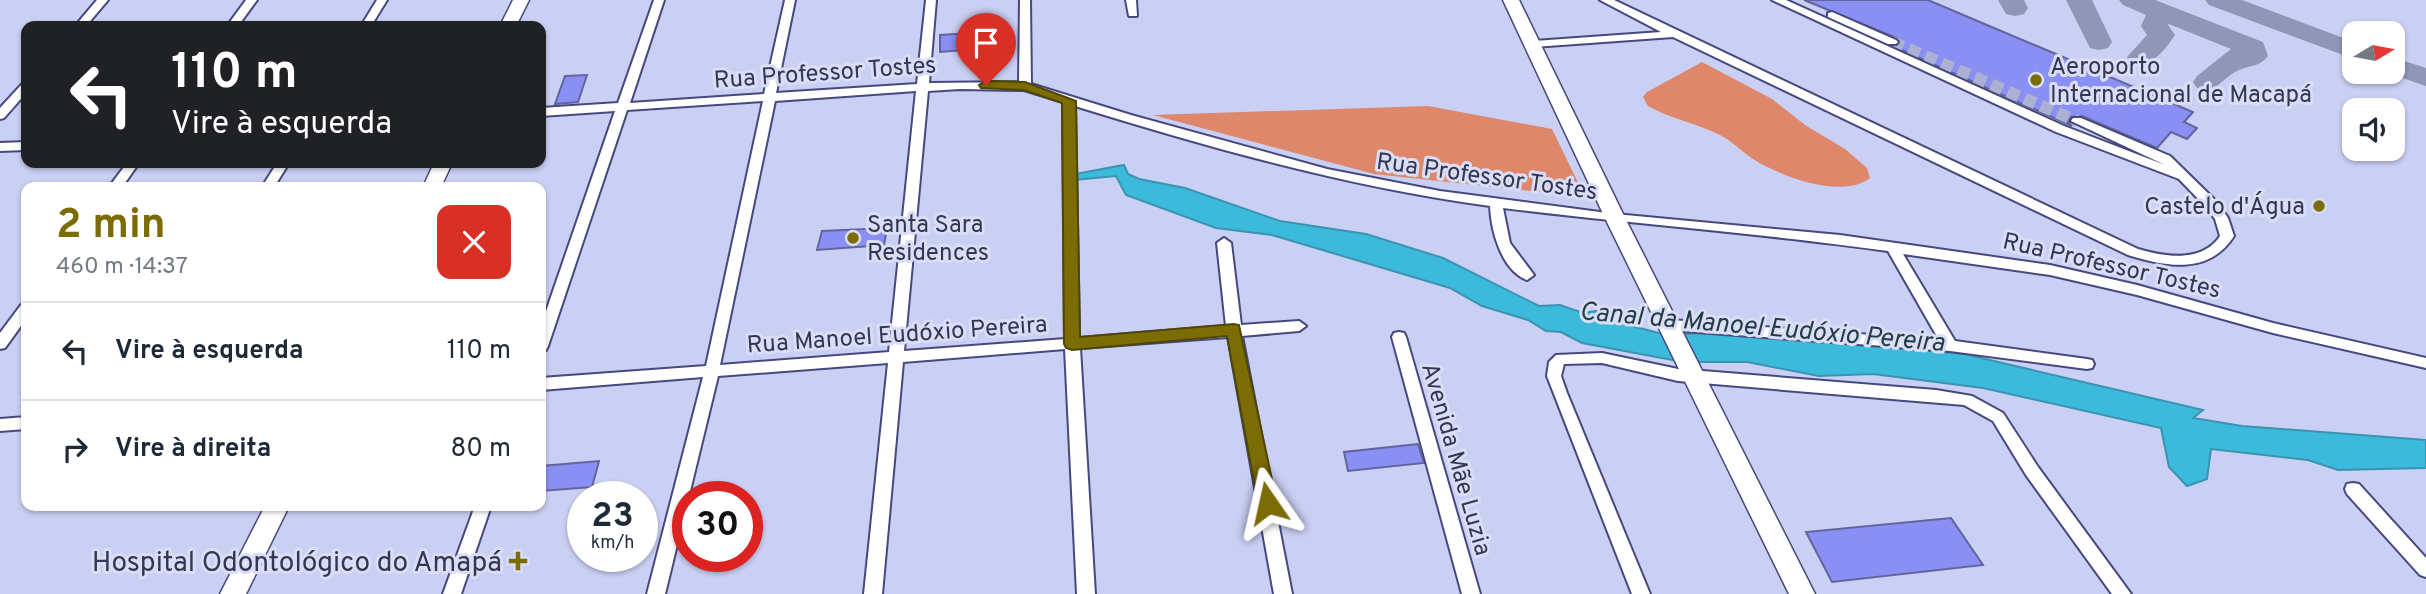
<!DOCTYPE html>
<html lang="pt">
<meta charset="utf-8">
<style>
:root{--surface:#fff;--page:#f6f6f7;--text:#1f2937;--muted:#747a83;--line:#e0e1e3;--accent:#7b6c06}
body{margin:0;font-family:Overpass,sans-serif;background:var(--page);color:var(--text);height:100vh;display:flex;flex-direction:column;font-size:26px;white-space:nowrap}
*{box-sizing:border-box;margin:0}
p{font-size:23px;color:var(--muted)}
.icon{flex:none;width:38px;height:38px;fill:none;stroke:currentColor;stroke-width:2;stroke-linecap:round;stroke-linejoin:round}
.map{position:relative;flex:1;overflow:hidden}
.sheet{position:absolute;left:21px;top:182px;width:525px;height:329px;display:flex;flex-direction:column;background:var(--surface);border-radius:14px;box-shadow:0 2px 5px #0004}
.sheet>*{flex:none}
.hud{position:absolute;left:21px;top:21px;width:525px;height:147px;border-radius:14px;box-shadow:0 2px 5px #0004;background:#202124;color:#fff;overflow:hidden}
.needle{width:46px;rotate:80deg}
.buttons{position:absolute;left:2342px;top:21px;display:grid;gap:14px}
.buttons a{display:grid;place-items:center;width:63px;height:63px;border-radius:14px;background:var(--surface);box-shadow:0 2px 5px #0004;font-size:35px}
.speed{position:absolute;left:567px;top:481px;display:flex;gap:14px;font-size:35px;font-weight:700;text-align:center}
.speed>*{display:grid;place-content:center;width:91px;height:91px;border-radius:50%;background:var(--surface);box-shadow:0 2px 5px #0004;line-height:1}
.speed small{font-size:18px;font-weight:400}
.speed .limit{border:10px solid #d22;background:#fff;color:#111}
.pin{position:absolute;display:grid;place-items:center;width:60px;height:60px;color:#fff;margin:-72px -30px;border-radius:50% 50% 50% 0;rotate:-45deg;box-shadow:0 0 7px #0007}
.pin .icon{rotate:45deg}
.me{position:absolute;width:77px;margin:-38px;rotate:349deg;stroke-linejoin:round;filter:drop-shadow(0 0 5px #0008)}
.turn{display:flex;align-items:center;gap:24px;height:147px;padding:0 35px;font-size:32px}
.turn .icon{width:91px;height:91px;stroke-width:2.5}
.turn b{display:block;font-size:49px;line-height:60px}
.round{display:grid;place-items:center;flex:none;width:74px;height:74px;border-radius:14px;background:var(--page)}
.headline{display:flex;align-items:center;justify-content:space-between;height:119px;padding:0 35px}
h1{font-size:42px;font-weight:700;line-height:52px;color:var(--accent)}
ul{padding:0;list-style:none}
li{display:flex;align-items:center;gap:21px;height:98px;padding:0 35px;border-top:2px solid var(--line)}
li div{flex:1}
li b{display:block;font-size:26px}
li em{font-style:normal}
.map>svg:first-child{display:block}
.green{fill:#de876a}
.water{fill:#3cbadb;stroke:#3a93b1;stroke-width:2}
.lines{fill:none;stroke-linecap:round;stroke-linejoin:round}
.taxiway{fill:#9195b6;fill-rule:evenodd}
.building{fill:#8a8ff3;stroke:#61659c;stroke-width:2}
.street-tunnel{stroke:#acb1d3;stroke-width:12;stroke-dasharray:12 6;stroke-linecap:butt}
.street-casing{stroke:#46497e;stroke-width:4}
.secondary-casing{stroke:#46497e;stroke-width:3}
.street{fill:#fff;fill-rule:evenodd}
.secondary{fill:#fff;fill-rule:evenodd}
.route{fill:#7b6c06;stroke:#504604;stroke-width:2}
.poi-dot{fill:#7b6c06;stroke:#d9ddf6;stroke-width:2.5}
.labels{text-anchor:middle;stroke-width:6;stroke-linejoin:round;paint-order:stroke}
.poi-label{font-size:24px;fill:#353750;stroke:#d9ddf6;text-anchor:start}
.street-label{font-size:24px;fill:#353750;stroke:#d9ddf6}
.water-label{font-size:26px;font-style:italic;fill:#233d45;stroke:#d9ddf6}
.near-poi-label{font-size:28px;fill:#353750;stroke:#d9ddf6;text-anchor:end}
</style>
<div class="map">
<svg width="2426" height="594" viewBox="0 0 2426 594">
<rect width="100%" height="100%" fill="#cacff4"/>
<g class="green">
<path d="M1702,62L1772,99L1805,125L1845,149L1867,168L1870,178C1842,200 1780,176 1753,159C1741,151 1731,140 1718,134C1695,123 1669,118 1648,106L1643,97L1647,92Z"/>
<polygon points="1428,106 1552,129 1585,197 1374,174 1153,115"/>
</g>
<polygon class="water" points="1124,165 1128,174 1139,179 1185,188 1280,221 1366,234 1443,258 1539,306 1560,305 1583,313 1596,311 1618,317 1632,326 1666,335 1726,332 1964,354 2203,410 2193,418 2242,426 2426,440 2426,468 2338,470 2308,460 2211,449 2207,479 2187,486 2169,467 2161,428 1983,388 1873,374 1819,376 1747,362 1683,362 1582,343 1561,332 1546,331 1528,320 1482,306 1450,288 1272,235 1216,228 1126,195 1116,176 1075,180 1075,174"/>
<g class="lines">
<g class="taxiway">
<polygon points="1998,0 2024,0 2028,8 2024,14 2015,16 2006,14"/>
<polygon points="2066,0 2092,0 2112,42 2108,48 2099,50 2090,48"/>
<path d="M2119,0H2155L2263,42L2268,56C2259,68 2248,65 2237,71C2221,79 2218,93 2197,88L2193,82L2197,76L2231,49L2169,24L2168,25L2175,35C2164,51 2152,68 2131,63L2127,57L2147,35L2141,26L2146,15L2123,5Z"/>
<polygon points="2205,0 2242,0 2354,42 2354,59 2209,5"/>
<polygon points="2392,57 2426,68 2426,86 2385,72 2392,72"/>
</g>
</g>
<g class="building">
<polygon points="1804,0 1928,0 2193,112 2184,122 2197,128 2187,139 2171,132 2157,148 2082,116 2071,117 2068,122 2072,126 1895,47 1901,42 1897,38"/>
<polygon points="988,32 990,48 940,52 940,35"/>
<polygon points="587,75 578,102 555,104 565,76"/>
<polygon points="887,228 884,245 817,250 822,231"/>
<polygon points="1418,444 1424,463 1348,471 1344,452"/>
<polygon points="599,461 592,487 541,491 541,466"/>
<polygon points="1951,518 1983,565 1832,582 1806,532"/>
</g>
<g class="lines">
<polyline class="street-tunnel" points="1892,42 2077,121"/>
<defs>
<g id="street">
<polygon points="97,0 108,0 86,26 75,26"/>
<polygon points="246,0 257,0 238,26 227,26"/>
<polygon points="377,0 387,0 371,26 361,26"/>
<path d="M654,0H664L630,103L764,94L785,0H795L776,93L917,84L926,0H936L929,83L1019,82L1020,0H1030L1031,84L1131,115L1327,169L1440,191L1615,214L1840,235L2050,265L2137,285L2273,323L2426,358V368L2273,333L2137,295L2050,275L1903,254L1955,341L2087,359L2092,360L2094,364L2092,368L2087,369L1950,351L1671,330L1664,325L1671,320L1939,340L1888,251C1760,233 1631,224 1503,208L1510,243L1534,275L1527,280C1501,270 1491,230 1490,206C1348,187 1211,148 1075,106L1079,338L1226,326L1217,243L1224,238L1231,243L1241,325L1299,321L1306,326L1299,331L1242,336L1292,594H1274L1228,337L1080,348L1095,594H1077L1065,349L903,362L882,594H864L888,363L718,376L665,594H647L703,377L541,390V378L706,366L763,101L627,110L548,346L546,350L541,351V326L615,111L541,116V108L618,103ZM960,89L1024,90L1063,102L1065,339L904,351L928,91ZM916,91L889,352L720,365L775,101Z"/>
<polygon points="1126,0 1136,0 1137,16 1129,16"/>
<path d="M1600,0H1614L2138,249C2165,257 2202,263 2220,236L2215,219L2207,208L2179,179L2056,132L1772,0H1786L2064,126L2165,165L2071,121L2073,118H2081L2170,156L2217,202L2228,218L2234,236C2209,275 2167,267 2128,255L1673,37L1534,47L1528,44L1534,41L1661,32Z"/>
<polygon points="1832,12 1896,40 1898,42 1896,44 1888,44 1828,17 1828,13"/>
<polygon points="26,82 26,93 4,118 0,119 0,108 22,84"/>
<polygon points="26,142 26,150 0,151 0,143"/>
<polygon points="127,163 139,163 122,187 109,187"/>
<polygon points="277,163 289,163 274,187 262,187"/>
<polygon points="26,304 26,319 5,348 0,349 0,333 21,305"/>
<polygon points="1399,332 1404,333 1406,337 1480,594 1462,594 1392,337 1394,333"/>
<polygon points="1602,353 1678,369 1936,390 1972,396 2003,413 2038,467 2131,594 2112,594 2026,475 1993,421 1964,405 1678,381 1602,363 1564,364 1561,376 1567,393 1650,594 1632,594 1547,376 1549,362 1556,355"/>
<polygon points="26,417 26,429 0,431 0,419"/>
<polygon points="2353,483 2359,484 2426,558 2426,577 2420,575 2347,494 2345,489 2347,484"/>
<polygon points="475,506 491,506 461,594 443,594"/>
</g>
<g id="secondary">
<polygon points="513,0 529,0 516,26 500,26"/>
<polygon points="1503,0 1519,0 1625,218 1815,594 1789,594 1605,218"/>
<polygon points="434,163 452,163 441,187 423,187"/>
<polygon points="265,506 289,506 246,594 220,594"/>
</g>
</defs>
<use href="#street" class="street-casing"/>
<use href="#secondary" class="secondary-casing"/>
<use href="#street" class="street"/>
<use href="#secondary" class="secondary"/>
</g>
<polygon class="route" points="986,81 1025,82 1076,101 1080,337 1234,324 1239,325 1277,503 1274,508 1268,510 1261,508 1258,503 1227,336 1072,350 1066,348 1064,344 1062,103 1024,90 981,88 979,85"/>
<g class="poi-dot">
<circle cx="2036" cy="80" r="7"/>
<circle cx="2319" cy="206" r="7"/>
<circle cx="853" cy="238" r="7"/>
<path d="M514.5 550.5h7v7h7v7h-7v7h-7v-7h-7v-7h7z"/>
</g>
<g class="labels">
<g class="poi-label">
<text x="2050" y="74">Aeroporto<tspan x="2050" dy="28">Internacional de Macapá</tspan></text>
<text x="2305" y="214" text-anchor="end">Castelo d'Água</text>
<text x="867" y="232">Santa Sara<tspan x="867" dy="28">Residences</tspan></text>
</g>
<g class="street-label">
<text transform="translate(825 72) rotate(-4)" y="8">Rua Professor Tostes</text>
<text transform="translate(1487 176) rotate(8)" y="8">Rua Professor Tostes</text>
<text transform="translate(2112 265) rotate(13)" y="8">Rua Professor Tostes</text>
<text transform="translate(897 334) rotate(-4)" y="8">Rua Manoel Eudóxio Pereira</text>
<text transform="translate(1457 459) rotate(74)" y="8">Avenida Mãe Luzia</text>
</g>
<g class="water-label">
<text transform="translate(1762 326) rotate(5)" y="9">Canal da Manoel Eudóxio Pereira</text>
</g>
<g class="near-poi-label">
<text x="502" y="571">Hospital Odontológico do Amapá</text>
</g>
</g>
</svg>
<div class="buttons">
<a><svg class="needle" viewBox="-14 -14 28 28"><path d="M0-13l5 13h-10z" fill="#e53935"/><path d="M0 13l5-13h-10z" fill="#747a83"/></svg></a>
<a><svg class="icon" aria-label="sound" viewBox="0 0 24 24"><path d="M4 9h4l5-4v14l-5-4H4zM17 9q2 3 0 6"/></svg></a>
</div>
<div class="speed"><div>23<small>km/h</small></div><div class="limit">30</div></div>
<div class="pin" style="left:986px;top:85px;background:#d93025"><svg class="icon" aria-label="arrive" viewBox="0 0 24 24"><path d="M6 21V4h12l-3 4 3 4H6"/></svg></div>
<svg class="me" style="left:1268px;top:503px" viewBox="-20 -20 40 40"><path d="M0-17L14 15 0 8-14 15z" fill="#7b6c06" stroke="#fff" stroke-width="4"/></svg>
<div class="hud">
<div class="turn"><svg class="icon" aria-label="left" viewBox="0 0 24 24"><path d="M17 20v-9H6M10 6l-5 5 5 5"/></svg><div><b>110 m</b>Vire à esquerda</div></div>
</div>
<section class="sheet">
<div class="headline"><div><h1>2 min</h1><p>460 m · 14:37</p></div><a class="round" style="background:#d93025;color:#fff"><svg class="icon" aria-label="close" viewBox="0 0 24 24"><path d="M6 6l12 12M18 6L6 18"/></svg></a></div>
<ul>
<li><svg class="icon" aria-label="left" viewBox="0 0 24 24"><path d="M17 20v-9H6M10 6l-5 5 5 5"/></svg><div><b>Vire à esquerda</b></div><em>110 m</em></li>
<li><svg class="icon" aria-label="right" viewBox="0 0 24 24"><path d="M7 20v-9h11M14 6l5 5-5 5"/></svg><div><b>Vire à direita</b></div><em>80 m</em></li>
</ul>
</section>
</div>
